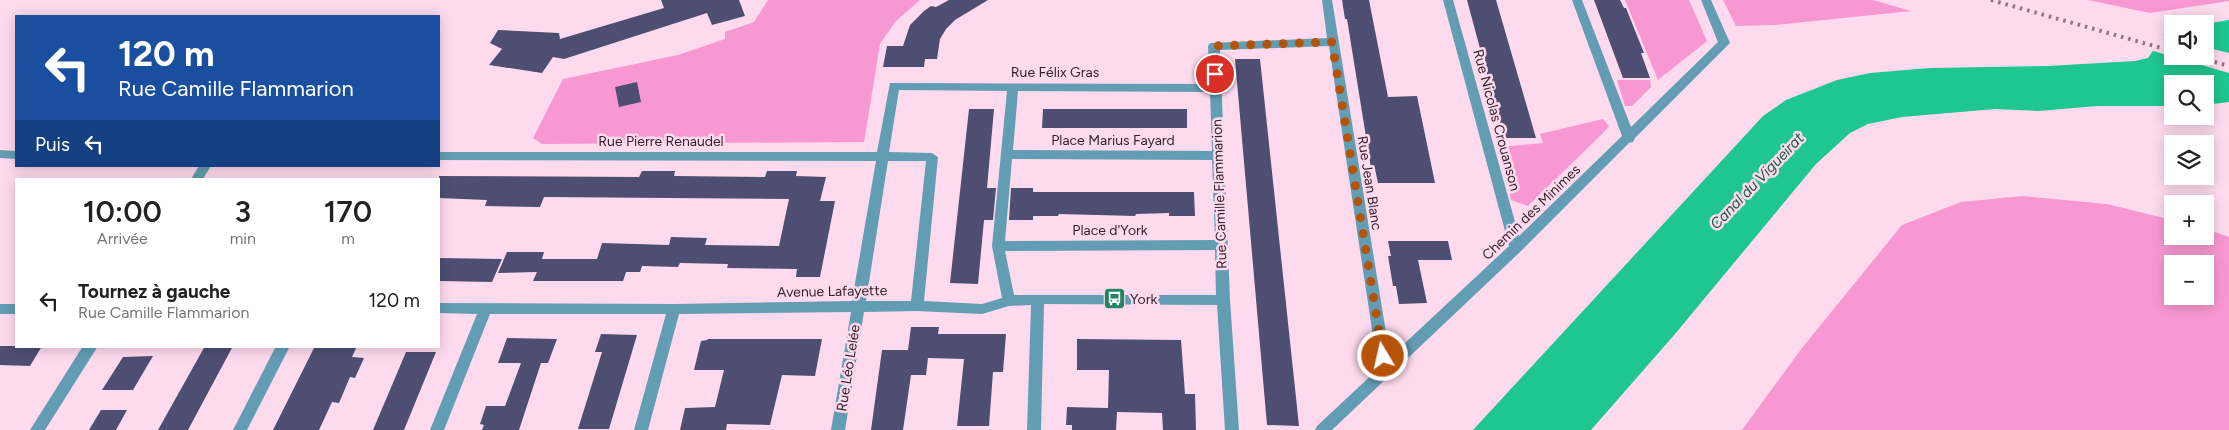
<!DOCTYPE html>
<html lang="fr">
<meta charset="utf-8">
<style>
:root{--surface:#fff;--page:#f2f2f2;--text:#222;--muted:#767676}
body{margin:0;font-family:Figtree,sans-serif;background:var(--page);color:var(--text);height:100vh;display:flex;flex-direction:column;font-size:19px;white-space:nowrap}
*{box-sizing:border-box;margin:0}
p{font-size:16px;color:var(--muted)}
.icon{flex:none;width:28px;height:28px;fill:none;stroke:currentColor;stroke-width:2;stroke-linecap:round;stroke-linejoin:round}
.map{position:relative;flex:1;overflow:hidden}
.drawer{position:absolute;left:15px;top:178px;width:425px;height:170px;display:flex;flex-direction:column;background:var(--surface);border-radius:0px;box-shadow:0 2px 12px #0003}
.drawer>*{flex:none}
.hud{position:absolute;left:15px;top:15px;width:425px;height:152px;border-radius:0px;box-shadow:0 2px 12px #0003;background:#1a4fa0;color:#fff;overflow:hidden}
.fabs{position:absolute;left:2164px;top:15px;display:grid;gap:10px}
.fabs a{display:grid;place-items:center;width:50px;height:50px;border-radius:0px;background:var(--surface);box-shadow:0 2px 12px #0003;font-size:25px}
.pin{position:absolute;display:grid;place-items:center;width:42px;height:42px;color:#fff;margin:-21px;border:2px solid #fff;border-radius:50%;box-shadow:0 1px 5px #0007}
.me{position:absolute;width:55px;margin:-28px;rotate:351deg;stroke-linejoin:round;filter:drop-shadow(0 0 4px #0008)}
.turn{display:flex;align-items:center;gap:18px;height:105px;padding:0 20px;font-size:22px}
.turn .icon{width:65px;height:65px;stroke-width:2.5}
.turn b{display:block;font-size:35px;line-height:42px}
.then{display:flex;align-items:center;height:48px;padding:0 20px;background:#0003;gap:10px;font-size:19px}
.eta{display:flex;justify-content:space-evenly;align-items:center;height:85px;text-align:center}
.eta b{font-size:30px;font-weight:600;line-height:35px}
ul{padding:0;list-style:none}
li{display:flex;align-items:center;gap:15px;height:75px;padding:0 20px}
li div{flex:1}
li b{display:block;font-size:19px}
li em{font-style:normal}
.map>svg:first-child{display:block}
.green{fill:#f898d2;fill-rule:evenodd}
.water{fill:#1fc68f}
.pier{fill:#fedaee}
.building{fill:#4e4e73}
.lines{fill:none;stroke-linecap:round;stroke-linejoin:round}
.minor{fill:#639db3;fill-rule:evenodd}
.rail{stroke:#8e7583;stroke-width:4;stroke-dasharray:2.5 5;stroke-linecap:butt}
.route{stroke:#b45309;stroke-width:9;stroke-dasharray:0 16.2}
.labels{text-anchor:middle;stroke-width:5;stroke-linejoin:round;paint-order:stroke}
.street-label{font-size:14px;fill:#33232c;stroke:#fedaee}
.poi-label{font-size:14px;fill:#33232c;stroke:#fedaee;text-anchor:start}
.water-label{font-size:15px;font-style:italic;fill:#205a43;stroke:#fedaee}
</style>
<div class="map">
<svg width="2229" height="430" viewBox="0 0 2229 430">
<rect width="100%" height="100%" fill="#fedaee"/>
<g class="green">
<polygon points="768,0 920,0 895,22 880,44 864,142 542,144 533,138 563,79 678,55 725,39 725,32 754,22"/>
<polygon points="1625,0 1689,0 1707,41 1658,80"/>
<polygon points="1723,0 1873,0 1911,11 1775,25 1736,26"/>
<polygon points="2088,0 2229,0 2229,1 2150,13"/>
<polygon points="1617,80 1650,80 1651,87 1632,106 1625,106"/>
<polygon points="1603,119 1609,126 1602,134 1528,206 1511,200 1499,147 1543,143 1540,134"/>
<path d="M2022,196L2107,204L2172,220V236H2205V229L2229,237V430H1742L1802,348L1902,225L1961,202ZM2172,264H2205V296H2172Z"/>
</g>
<polygon class="water" points="2229,20 2229,102 2205,105 2205,84 2172,84 2172,106 2098,106 2038,111 1995,109 1902,117 1868,124 1850,133 1816,164 1675,334 1591,430 1473,430 1763,116 1786,100 1837,80 1870,73 1930,68 2048,66 2135,61 2148,58 2166,31 2172,30 2172,56 2205,56 2205,24"/>
<polygon class="pier" points="2160,34 2172,38 2172,56 2205,56 2205,47 2229,53 2229,73 2150,50"/>
<g class="building">
<polygon points="661,0 739,0 745,16 712,25 707,13 564,59 553,57 542,73 489,65 502,49 490,43 498,30 559,33 560,39 664,8"/>
<polygon points="949,0 988,0 955,20 946,29 940,39 937,59 925,59 924,67 883,67 887,46 903,46 910,25 924,11 931,6 936,7"/>
<polygon points="1342,0 1369,0 1388,97 1417,96 1435,183 1378,183 1375,169 1371,168 1347,19 1345,19"/>
<polygon points="1467,0 1496,0 1536,138 1504,138"/>
<polygon points="1594,0 1620,0 1624,8 1626,8 1644,53 1641,53 1650,78 1623,78"/>
<polygon points="1235,59 1260,59 1299,426 1267,425"/>
<polygon points="637,82 641,102 619,107 615,87"/>
<polygon points="969,109 994,109 987,188 996,188 993,220 984,220 978,284 950,283"/>
<polygon points="1043,109 1187,109 1187,128 1042,128"/>
<polygon points="642,171 675,171 674,176 765,177 767,171 797,171 796,176 826,177 820,201 835,201 820,277 796,277 797,269 727,268 728,264 680,263 678,267 642,266 640,272 626,272 623,281 533,281 537,272 498,273 507,252 544,252 542,259 597,259 602,243 669,245 671,237 707,238 705,245 779,246 789,199 544,197 540,207 485,206 487,200 439,198 439,176 639,177"/>
<polygon points="1011,188 1033,188 1033,192 1194,192 1195,216 1169,216 1169,213 1136,214 1135,216 1059,214 1058,216 1033,216 1033,220 1009,220"/>
<polygon points="1388,241 1448,241 1452,260 1418,260 1427,303 1399,304 1396,286 1393,286 1388,256 1391,256"/>
<polygon points="439,258 502,259 492,282 439,281"/>
<polygon points="911,327 939,327 938,334 1006,334 1003,372 993,372 989,426 957,426 964,359 928,358 926,375 911,375 903,430 871,430 882,350 908,350"/>
<polygon points="601,334 637,335 609,429 578,429 602,352 595,352"/>
<polygon points="507,338 557,339 548,363 541,363 519,430 482,430 484,425 480,424 486,406 505,406 521,363 498,363"/>
<polygon points="708,339 822,339 815,376 782,375 770,425 727,424 726,430 680,430 685,408 715,407 724,370 694,370 701,341 707,340"/>
<polygon points="1077,339 1181,340 1185,394 1195,394 1196,430 1163,430 1162,413 1117,412 1116,430 1072,430 1072,425 1066,425 1067,407 1108,408 1109,370 1077,370"/>
<polygon points="0,346 42,346 30,366 0,365"/>
<polygon points="205,346 233,346 188,430 158,430"/>
<polygon points="315,346 357,346 352,357 364,358 355,378 350,377 339,403 332,402 319,430 273,430"/>
<polygon points="406,352 436,352 404,430 373,430"/>
<polygon points="153,356 133,390 102,390 123,357"/>
<polygon points="101,410 127,410 116,430 89,430"/>
</g>
<g class="lines">
<g class="minor">
<path d="M1322,0H1332L1390,357L1509,246L1443,0H1453L1519,236L1622,136L1572,0H1582L1631,127L1718,42L1701,0H1711L1730,43L1635,138L1633,142L1629,143L1521,251L1332,430H1315L1317,426L1378,369L1329,46L1220,50L1230,300L1239,430H1225L1217,305L1044,304L1041,430H1027L1031,305L1009,306L982,314L917,311L864,312L845,430H831L851,312L679,314L648,430H634L666,314H490L444,430H430L477,314L439,313V303L674,304L852,301L876,161L439,160V152H877L890,83L1210,84L1208,46L1210,43L1327,38ZM899,90L1007,91L992,246L1002,298L982,304L924,301L938,157L932,153L889,152ZM1018,91L1210,92L1212,151L1013,150ZM1012,159L1212,160L1215,240L1005,241ZM888,161H926L911,301H866ZM1215,250L1216,295H1014L1005,251Z"/>
<polygon points="0,150 16,151 16,159 0,158"/>
<polygon points="199,166 211,166 203,179 191,179"/>
<rect x="0" y="304" width="16" height="10"/>
<polygon points="83,346 98,346 45,430 30,430"/>
<polygon points="276,346 290,346 247,430 233,430"/>
</g>
<g class="rail">
<polyline points="1991,0 2172,51"/>
<polyline points="2193,56 2229,66"/>
</g>
</g>
<g class="lines">
<polyline class="route" points="1215,74 1214,46 1332,42 1383,356"/>
</g>
<defs>
<symbol id="bus-square" viewBox="-11 -11 22 22"><rect x="-9" y="-9" width="18" height="18" rx="4" fill="#1f8661" stroke="#fedaee"/><path d="M-5-6H5V4H4V6H2V4H-2V6H-4V4H-5ZM-3.5-4V0h7V-4ZM-3.5 1.2v1.5H-2V1.2ZM2 1.2v1.5H3.5V1.2Z" fill="#fff"/></symbol>
</defs>
<g fill-rule="evenodd">
<use href="#bus-square" x="1102" y="286" width="25" height="25"/>
</g>
<g class="labels">
<g class="street-label">
<text x="1055" y="77">Rue Félix Gras</text>
<text transform="translate(1497 120) rotate(75)" y="5">Rue Nicolas Crouanson</text>
<text x="1113" y="145">Place Marius Fayard</text>
<text x="661" y="146">Rue Pierre Renaudel</text>
<text transform="translate(1370 183) rotate(81)" y="5">Rue Jean Blanc</text>
<text transform="translate(1219 194) rotate(-92)" y="5">Rue Camille Flammarion</text>
<text transform="translate(1531 212) rotate(-44)" y="5">Chemin des Minimes</text>
<text x="1110" y="235">Place d'York</text>
<text transform="translate(832 291) rotate(-1)" y="5">Avenue Lafayette</text>
<text transform="translate(848 368) rotate(-81)" y="5">Rue Léo Lelée</text>
</g>
<g class="poi-label">
<text x="1130" y="304">York</text>
</g>
<g class="water-label">
<text transform="translate(1757 181) rotate(-46)" y="5">Canal du Vigueirat</text>
</g>
</g>
</svg>
<div class="fabs">
<a><svg class="icon" aria-label="sound" viewBox="0 0 24 24"><path d="M4 9h4l5-4v14l-5-4H4zM17 9q2 3 0 6"/></svg></a>
<a><svg class="icon" aria-label="search" viewBox="0 0 24 24"><circle cx="10" cy="10" r="6"/><path d="M15 15l6 6"/></svg></a>
<a><svg class="icon" aria-label="layers" viewBox="0 0 24 24"><path d="M12 4l9 5-9 5-9-5zM3 14l9 5 9-5"/></svg></a>
<a>+</a>
<a>−</a>
</div>
<div class="pin" style="left:1215px;top:74px;background:#d93025"><svg class="icon" aria-label="arrive" viewBox="0 0 24 24"><path d="M6 21V4h12l-3 4 3 4H6"/></svg></div>
<svg class="me" style="left:1383px;top:356px" viewBox="-20 -20 40 40"><circle r="17" fill="#b45309" stroke="#fff" stroke-width="3"/><path d="M0-11L8 9 0 5-8 9z" fill="#fff"/></svg>
<div class="hud">
<div class="turn"><svg class="icon" aria-label="left" viewBox="0 0 24 24"><path d="M17 20v-9H6M10 6l-5 5 5 5"/></svg><div><b>120 m</b>Rue Camille Flammarion</div></div>
<div class="then">Puis<svg class="icon" aria-label="left" viewBox="0 0 24 24"><path d="M17 20v-9H6M10 6l-5 5 5 5"/></svg></div>
</div>
<section class="drawer">
<div class="eta">
<div><b>10:00</b><p>Arrivée</p></div>
<div><b>3</b><p>min</p></div>
<div><b>170</b><p>m</p></div>
</div>
<ul>
<li><svg class="icon" aria-label="left" viewBox="0 0 24 24"><path d="M17 20v-9H6M10 6l-5 5 5 5"/></svg><div><b>Tournez à gauche</b><p>Rue Camille Flammarion</p></div><em>120 m</em></li>
</ul>
</section>
</div>
